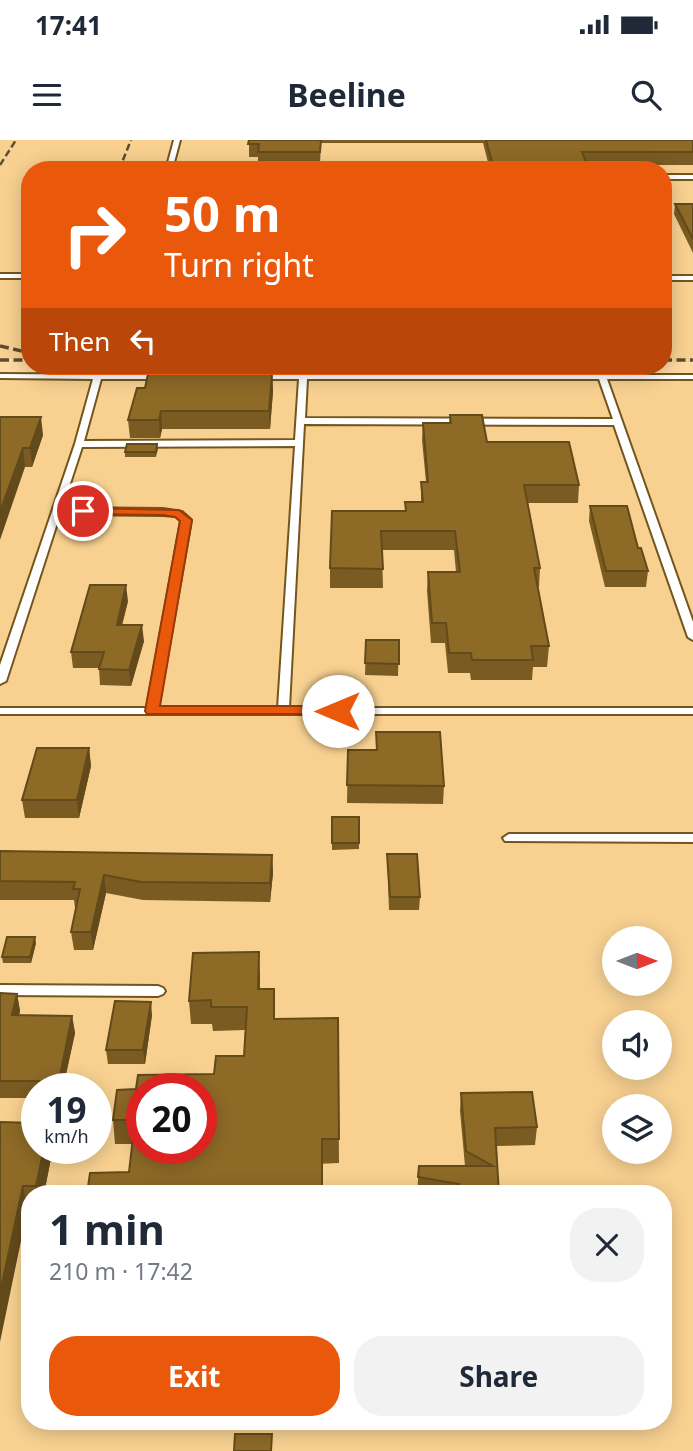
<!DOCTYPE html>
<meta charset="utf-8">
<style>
:root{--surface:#fff;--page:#f2f2f3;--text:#1f2937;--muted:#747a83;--accent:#ea580c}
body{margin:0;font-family:"Noto Sans",sans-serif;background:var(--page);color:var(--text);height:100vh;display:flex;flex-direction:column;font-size:26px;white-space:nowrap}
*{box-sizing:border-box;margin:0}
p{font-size:23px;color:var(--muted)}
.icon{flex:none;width:38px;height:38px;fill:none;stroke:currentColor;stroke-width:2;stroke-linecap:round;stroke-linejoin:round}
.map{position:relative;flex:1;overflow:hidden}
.sheet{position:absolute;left:21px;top:1045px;width:651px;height:245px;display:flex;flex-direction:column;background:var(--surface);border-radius:28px;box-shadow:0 4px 18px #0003}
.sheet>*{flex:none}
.guide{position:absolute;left:21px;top:21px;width:651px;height:214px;border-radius:28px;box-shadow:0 4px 18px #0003;background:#ea580c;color:#fff;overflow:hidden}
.needle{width:46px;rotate:90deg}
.tools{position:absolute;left:602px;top:786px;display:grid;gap:14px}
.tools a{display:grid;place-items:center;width:70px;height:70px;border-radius:50%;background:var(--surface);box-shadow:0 4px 18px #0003;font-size:35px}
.speed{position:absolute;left:21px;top:933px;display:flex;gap:14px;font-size:35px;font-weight:700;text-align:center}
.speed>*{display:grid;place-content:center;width:91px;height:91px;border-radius:50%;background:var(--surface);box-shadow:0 4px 18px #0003;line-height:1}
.speed small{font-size:18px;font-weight:400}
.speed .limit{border:10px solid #d22;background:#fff;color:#111}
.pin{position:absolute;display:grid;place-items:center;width:60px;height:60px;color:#fff;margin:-30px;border:4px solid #fff;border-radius:50%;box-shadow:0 2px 7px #0007}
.me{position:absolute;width:77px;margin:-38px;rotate:270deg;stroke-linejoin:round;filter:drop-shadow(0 0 5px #0008)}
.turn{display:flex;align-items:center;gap:24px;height:147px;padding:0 28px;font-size:32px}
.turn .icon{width:91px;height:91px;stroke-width:2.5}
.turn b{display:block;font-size:49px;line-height:60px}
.then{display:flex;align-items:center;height:66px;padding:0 28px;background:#0003;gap:14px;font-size:26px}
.round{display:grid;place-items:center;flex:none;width:74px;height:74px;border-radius:28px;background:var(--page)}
.head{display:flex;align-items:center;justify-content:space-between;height:119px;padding:0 28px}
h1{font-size:42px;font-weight:700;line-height:52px}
.primary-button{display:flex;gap:14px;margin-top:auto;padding:14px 28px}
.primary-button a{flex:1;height:80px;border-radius:28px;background:var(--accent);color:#fff;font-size:28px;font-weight:700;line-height:80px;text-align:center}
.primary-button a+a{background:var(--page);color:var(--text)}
.status{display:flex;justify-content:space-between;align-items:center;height:49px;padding:0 35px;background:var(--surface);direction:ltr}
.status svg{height:19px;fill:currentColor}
header{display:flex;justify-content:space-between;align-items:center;height:91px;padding:0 28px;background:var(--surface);font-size:32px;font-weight:700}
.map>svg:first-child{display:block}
.built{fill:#f8d191;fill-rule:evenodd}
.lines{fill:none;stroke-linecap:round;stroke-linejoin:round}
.service-casing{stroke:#73551d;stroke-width:4}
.service{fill:#fff;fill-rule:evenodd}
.rail-far1{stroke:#5f4c2e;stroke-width:2.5;stroke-dasharray:7 3.5;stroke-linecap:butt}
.rail{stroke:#5f4c2e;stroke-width:3.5;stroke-dasharray:9 4.5;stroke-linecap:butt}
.wall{fill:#7a5b22}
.shaded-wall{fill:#634a1b}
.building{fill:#8e6a27;stroke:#634a1b;stroke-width:2;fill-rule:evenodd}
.route{fill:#ea580c;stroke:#983908;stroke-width:2}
</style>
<div class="status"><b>17:41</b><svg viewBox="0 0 49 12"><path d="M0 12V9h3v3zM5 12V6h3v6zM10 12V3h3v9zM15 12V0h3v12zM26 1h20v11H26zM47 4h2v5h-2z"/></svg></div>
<header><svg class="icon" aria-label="menu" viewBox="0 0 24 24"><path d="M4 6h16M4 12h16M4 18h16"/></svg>Beeline<svg class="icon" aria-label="search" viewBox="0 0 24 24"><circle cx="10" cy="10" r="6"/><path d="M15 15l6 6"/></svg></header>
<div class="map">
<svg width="693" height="1311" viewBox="0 0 693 1311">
<rect width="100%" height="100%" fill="#fedaa2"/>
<g class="built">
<polygon points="0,0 693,0 693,222 663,222 663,30 30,30 30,219 0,219"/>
<path d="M0,232L693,233V1311H0ZM614,798H660V844H614ZM614,882H660V928H614ZM37,948H96V1008H37ZM142,948H201V1008H142ZM614,966H660V1012H614ZM30,1054H663V1281H30Z"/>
</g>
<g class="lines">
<defs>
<g id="service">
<polygon points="174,0 180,0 172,30 166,30"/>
<rect x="663" y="35" width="30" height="4"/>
<rect x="0" y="134" width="30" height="4"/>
<rect x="663" y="136" width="30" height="4"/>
<path d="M0,234L167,235V239H101L84,301L295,300L299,239H253L252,237L256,235H693V239H607L693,482V500L688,497L614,285L304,284L289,568H693V574H0V568H147L181,381L176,376L163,375L60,374L6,541L0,544V525L75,304L93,239L0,238ZM307,239H599L613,279L305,278ZM295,306L278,568H158L191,380L182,372L163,369L62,368L82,307Z"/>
<polygon points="509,694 693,694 693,702 505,701 503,698"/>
<polygon points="0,845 158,846 163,848 165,851 163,854 158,856 0,855"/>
</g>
</defs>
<use href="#service" class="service-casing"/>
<use href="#service" class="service"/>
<g class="rail-far1">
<polyline points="0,25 16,0"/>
<polyline points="119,30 131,0"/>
<polyline points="26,151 30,136"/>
</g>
<g class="rail">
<polyline points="27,149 24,160 30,167"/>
<polyline points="0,206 30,213"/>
<polyline points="0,220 30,220"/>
<polyline points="663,220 693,220"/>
</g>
</g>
<g class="wall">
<polygon points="249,0 693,0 693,25 587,25 589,30 490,30 483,3 321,3 320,24 258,24 258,17 249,17"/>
<polygon points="675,64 693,64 693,113 674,74"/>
<polygon points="272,234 273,251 270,289 162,289 160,298 130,298 128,280 145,248"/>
<polygon points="450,275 487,302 579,345 578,363 528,363 540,428 539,447 538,447 549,506 547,527 533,527 532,540 471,540 470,533 448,533 445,503 431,503 427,451 428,432 456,432 454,410 382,410 383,448 330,448 330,428 405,371 405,362 421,362 421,342 426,342 422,300 423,283 449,283"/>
<polygon points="0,277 43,295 32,327 25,327"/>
<polygon points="157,304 158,309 156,317 125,317 125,312"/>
<polygon points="590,366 648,431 646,447 605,447 589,381"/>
<polygon points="128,461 122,485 144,501 131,546 100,545 99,528 73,528 71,512"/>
<polygon points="366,500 399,500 398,536 365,535"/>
<polygon points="376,592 444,646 443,664 347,663 348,610 376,610"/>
<polygon points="89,608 91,626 79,678 25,678 22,660"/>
<polygon points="332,677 359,677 359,709 332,710"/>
<polygon points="0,711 272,715 273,733 270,762 143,760 106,753 93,810 74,810 71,792 76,768 75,768 74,760 0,760"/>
<polygon points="387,714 420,757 419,770 389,770"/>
<polygon points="36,803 31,823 3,823 2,817"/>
<polygon points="260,835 260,849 275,879 338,878 339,1023 129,1032 132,1004 115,1004 113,980 136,949 214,934 244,916 245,890 213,891 212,884 191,884 189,861"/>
<polygon points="0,853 17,854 20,871 19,876 72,876 75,893 63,948 37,948 37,958 0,958"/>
<polygon points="152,875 145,924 108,924 106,910"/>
<polygon points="461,953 537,987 535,1005 496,1006 499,1053 417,1054 419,1026 465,1026 460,971"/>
<polygon points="0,982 37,1008 53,1008 44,1054 30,1054 30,1072 27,1072"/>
</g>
<g class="shaded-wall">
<polygon points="272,234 273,251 270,289 269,271"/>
<polygon points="161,271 162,289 160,298 159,280"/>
<polygon points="41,277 43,295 32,327 30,308"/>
<polygon points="23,308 25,327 0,400 0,372"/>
<polygon points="126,445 128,461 118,501 117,485"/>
<polygon points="142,485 144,501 131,546 129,530"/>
<polygon points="89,608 91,626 79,678 77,660"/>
<polygon points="272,715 273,733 270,762 270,743"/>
<polygon points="104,735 106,753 93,810 91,792"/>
<polygon points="35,797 36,803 31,823 30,817"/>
<polygon points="259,812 260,835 259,873 258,849"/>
<polygon points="17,854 20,871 15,893 12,875"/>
<polygon points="151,862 152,875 145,924 143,910"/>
<polygon points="72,876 75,893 63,948 60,948 59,941"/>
<polygon points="44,1008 53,1008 44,1054 37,1054 36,1046"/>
<polygon points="23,1046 27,1072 0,1202 0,1153"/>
</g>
<g class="building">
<polygon points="249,0 321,0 320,12 258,12 259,4 248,4"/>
<polygon points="486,0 693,0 693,12 582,12 589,30 494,30"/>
<polygon points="675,64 693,64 693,99"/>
<polygon points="148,234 272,234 269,271 161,271 159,280 128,280 137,248 145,248"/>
<polygon points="450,275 482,275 487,302 569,302 579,345 524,345 540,428 534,428 549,506 531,506 533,520 472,520 471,513 449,513 446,483 432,483 428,432 460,432 455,391 381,391 383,429 330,428 332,371 406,371 405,362 423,362 421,342 428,342 423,283 451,283"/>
<polygon points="0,277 41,277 30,308 23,308 0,372"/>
<polygon points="127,304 157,304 156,312 125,312"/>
<polygon points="590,366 627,366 638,408 641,408 648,431 606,431"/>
<polygon points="90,445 126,445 117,485 142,485 129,530 99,529 104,512 71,512"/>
<polygon points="366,500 399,500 399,524 365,523"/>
<polygon points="376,592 440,592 444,646 347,645 348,610 377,610"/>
<polygon points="37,608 89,608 77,660 22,660"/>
<rect x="332" y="677" width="27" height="26"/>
<polygon points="0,711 272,715 270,743 141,742 104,735 91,792 71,792 80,749 73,749 75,742 0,741"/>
<polygon points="387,714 417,714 420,757 390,757"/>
<polygon points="7,797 35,797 30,817 2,817"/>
<path d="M259,812L258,849H274V879L338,878L339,999H322V1054H87L90,1033L129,1032L135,980H113L117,950L136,949L138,935L214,934L216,916H244L247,867H211V860L189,861L193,813ZM142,948H201V1008H142Z"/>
<polygon points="0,853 17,854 12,875 72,876 59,941 0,941"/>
<polygon points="115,861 151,862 143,910 106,910"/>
<polygon points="532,952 537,987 495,988 499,1054 460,1054 459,1044 418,1037 419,1026 493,1026 466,1011 461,953"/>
<polygon points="0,982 37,983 37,1008 44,1008 36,1046 23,1046 0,1153"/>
<polygon points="235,1294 272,1294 271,1311 234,1311"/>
</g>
<polygon class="route" points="83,368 179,370 192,380 160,566 338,566 343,568 345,571 343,574 147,574 145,571 180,381 175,377 163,375 79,374 79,369"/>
</svg>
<div class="tools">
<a><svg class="needle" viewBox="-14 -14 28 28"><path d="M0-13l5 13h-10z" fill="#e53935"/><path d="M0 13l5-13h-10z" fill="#747a83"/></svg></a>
<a><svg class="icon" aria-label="sound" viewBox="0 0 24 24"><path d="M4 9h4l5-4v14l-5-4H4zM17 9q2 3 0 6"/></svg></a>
<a><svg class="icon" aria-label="layers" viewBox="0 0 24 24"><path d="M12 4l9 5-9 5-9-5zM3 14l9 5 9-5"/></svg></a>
</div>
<div class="speed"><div>19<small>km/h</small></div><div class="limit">20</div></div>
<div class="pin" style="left:83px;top:371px;background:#d93025"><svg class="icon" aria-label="arrive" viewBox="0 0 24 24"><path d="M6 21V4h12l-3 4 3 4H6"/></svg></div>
<svg class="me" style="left:338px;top:571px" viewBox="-20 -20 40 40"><circle r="19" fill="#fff"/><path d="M0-13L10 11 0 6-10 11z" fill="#ea580c"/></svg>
<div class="guide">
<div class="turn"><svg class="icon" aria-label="right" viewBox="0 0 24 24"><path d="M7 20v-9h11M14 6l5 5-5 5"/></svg><div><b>50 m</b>Turn right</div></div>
<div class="then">Then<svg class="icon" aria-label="left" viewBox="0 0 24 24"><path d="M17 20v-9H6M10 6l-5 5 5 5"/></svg></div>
</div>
<section class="sheet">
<div class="head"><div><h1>1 min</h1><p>210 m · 17:42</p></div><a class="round"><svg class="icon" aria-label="close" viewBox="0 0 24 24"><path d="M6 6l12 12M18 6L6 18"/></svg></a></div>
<div class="primary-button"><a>Exit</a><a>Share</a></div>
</section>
</div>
